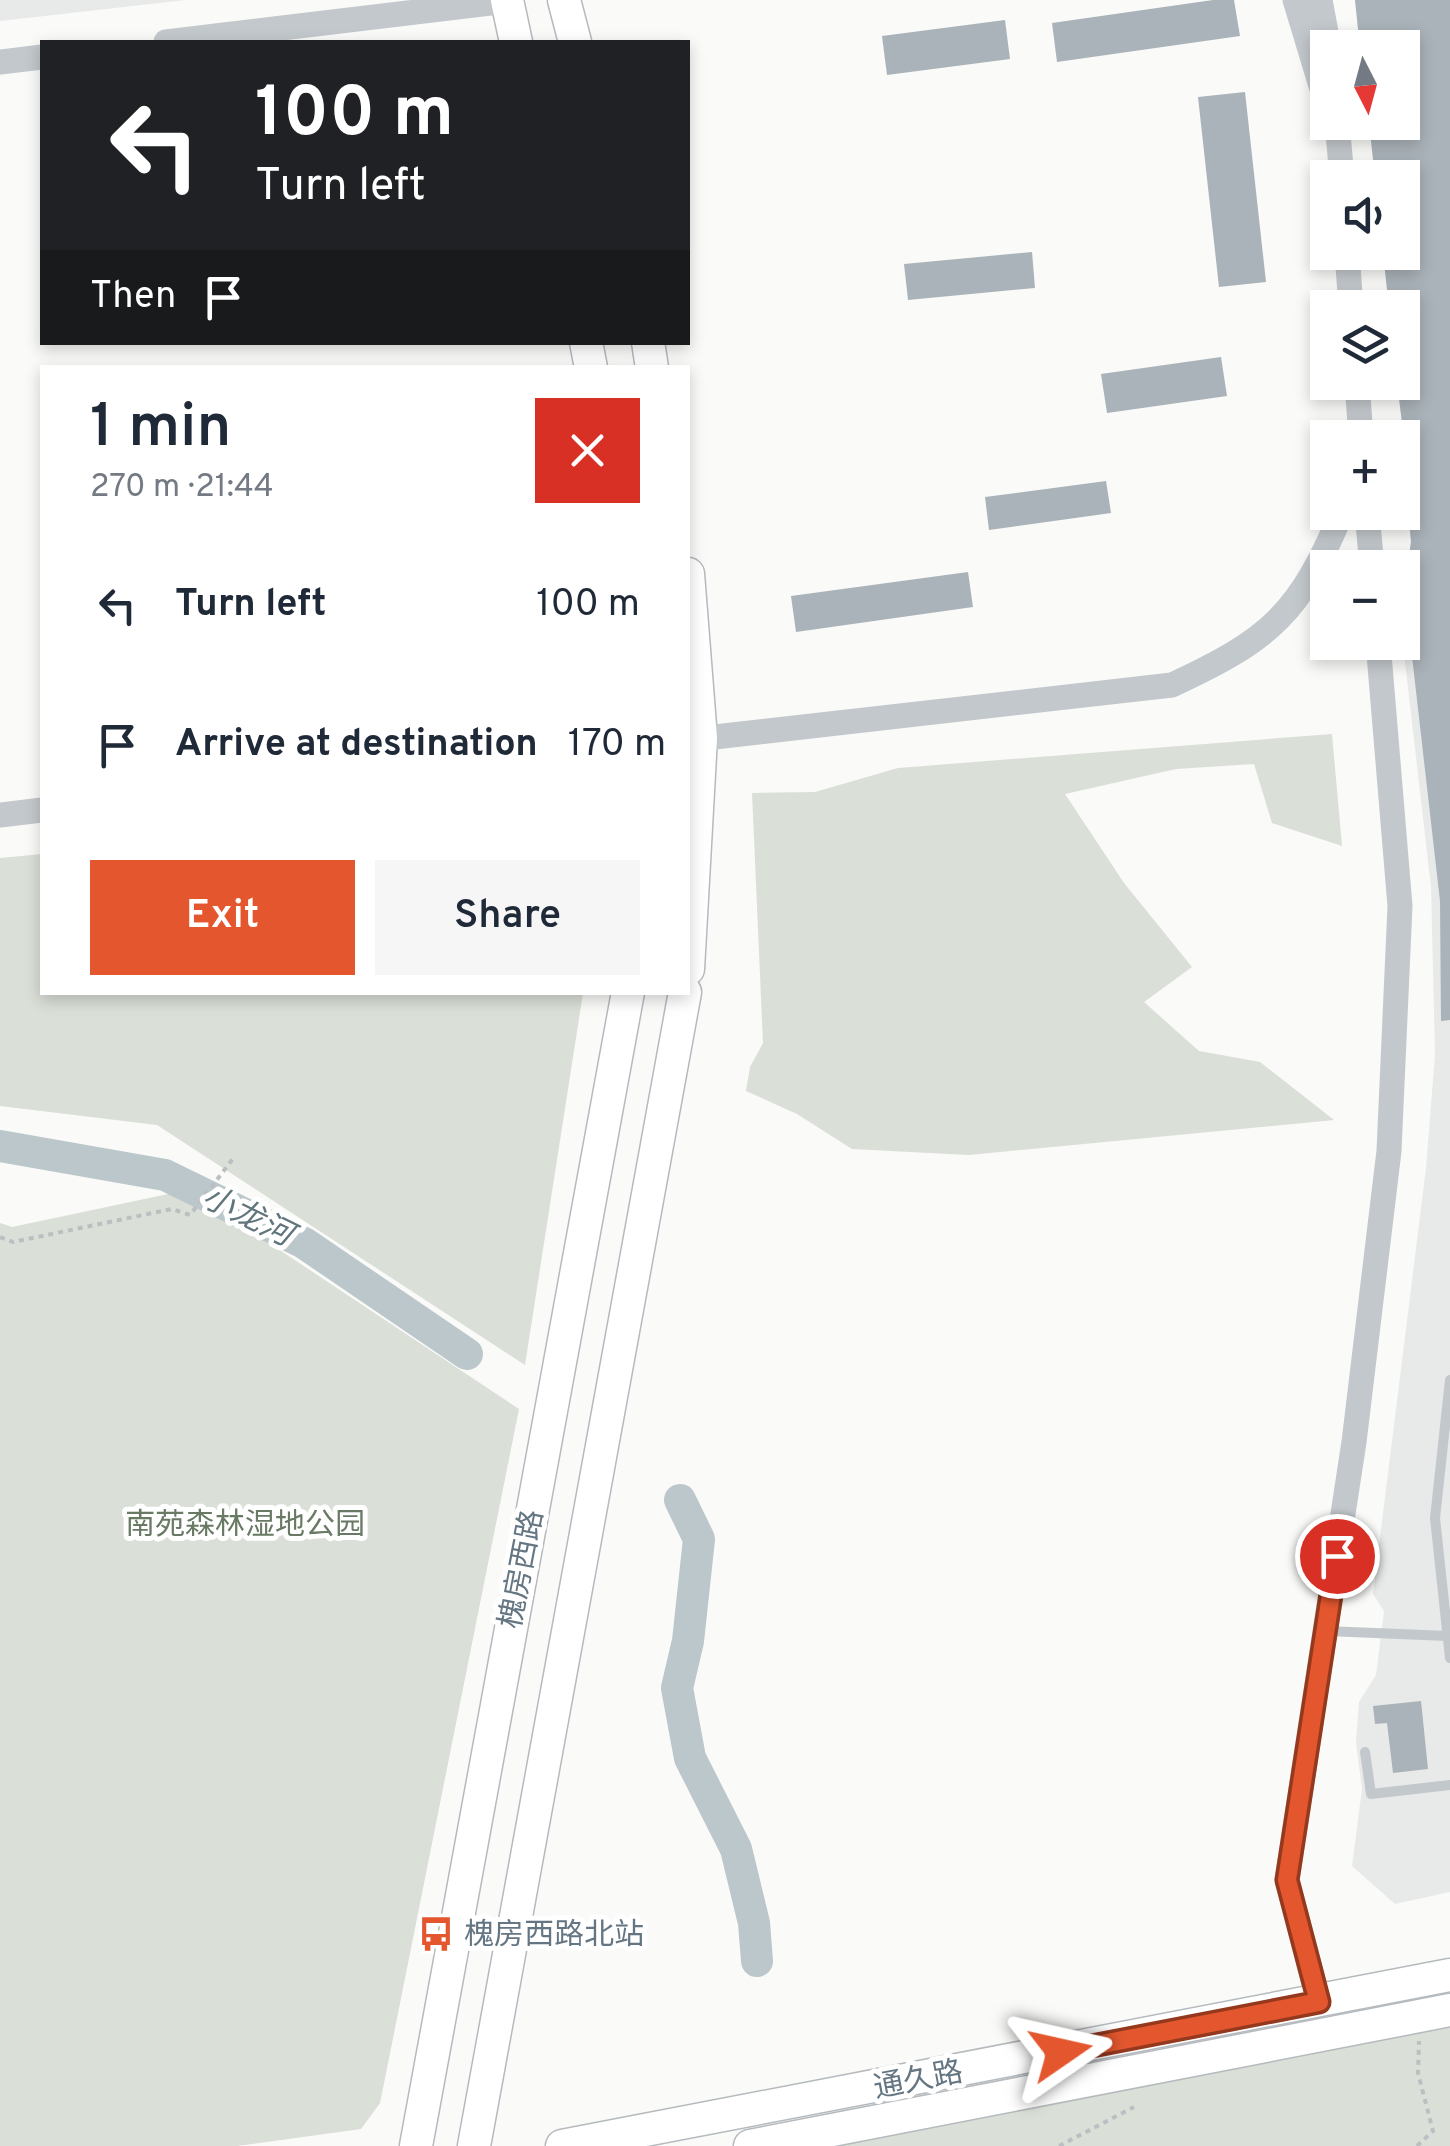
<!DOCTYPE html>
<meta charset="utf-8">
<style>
:root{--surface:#fff;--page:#f6f6f7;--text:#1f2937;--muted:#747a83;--accent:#e4572e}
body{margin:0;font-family:Overpass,"Noto Sans SC",sans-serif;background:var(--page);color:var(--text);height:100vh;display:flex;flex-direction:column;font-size:38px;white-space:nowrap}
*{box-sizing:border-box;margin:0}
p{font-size:32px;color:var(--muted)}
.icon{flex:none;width:55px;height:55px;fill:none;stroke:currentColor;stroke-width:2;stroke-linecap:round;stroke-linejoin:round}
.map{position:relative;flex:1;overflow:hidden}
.panel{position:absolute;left:40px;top:365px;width:650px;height:630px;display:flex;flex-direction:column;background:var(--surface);border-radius:0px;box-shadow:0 5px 15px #0003}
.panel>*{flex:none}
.top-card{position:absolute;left:40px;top:40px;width:650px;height:305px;border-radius:0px;box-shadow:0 5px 15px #0003;background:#202124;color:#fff;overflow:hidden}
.needle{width:65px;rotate:174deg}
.buttons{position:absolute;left:1310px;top:30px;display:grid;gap:20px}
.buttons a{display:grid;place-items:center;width:110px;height:110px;border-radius:0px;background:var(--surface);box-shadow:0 5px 15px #0003;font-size:50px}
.pin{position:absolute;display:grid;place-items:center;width:85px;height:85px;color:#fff;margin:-42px;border:5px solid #fff;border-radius:50%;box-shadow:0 2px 10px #0007}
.me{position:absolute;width:110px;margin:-55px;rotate:79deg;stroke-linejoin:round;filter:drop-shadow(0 0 8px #0008)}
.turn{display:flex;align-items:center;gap:35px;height:210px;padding:0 50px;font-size:45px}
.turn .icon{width:130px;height:130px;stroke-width:2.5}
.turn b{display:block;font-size:70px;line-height:85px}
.then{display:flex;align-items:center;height:95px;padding:0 50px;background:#0003;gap:20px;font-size:38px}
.round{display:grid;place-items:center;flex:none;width:105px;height:105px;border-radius:0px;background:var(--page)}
.overview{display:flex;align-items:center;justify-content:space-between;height:170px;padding:0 50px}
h1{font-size:60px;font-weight:600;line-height:75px}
.action{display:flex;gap:20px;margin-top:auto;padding:20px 50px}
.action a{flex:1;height:115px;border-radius:0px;background:var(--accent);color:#fff;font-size:40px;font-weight:600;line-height:115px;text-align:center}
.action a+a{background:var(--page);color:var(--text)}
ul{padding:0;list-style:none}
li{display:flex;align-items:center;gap:30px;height:140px;padding:0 50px}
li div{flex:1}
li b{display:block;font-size:38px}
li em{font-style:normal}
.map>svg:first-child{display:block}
.built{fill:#e8e9e9}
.green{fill:#dadfd7}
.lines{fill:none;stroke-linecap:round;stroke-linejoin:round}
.river{stroke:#bbc7cb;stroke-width:32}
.building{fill:#aab3b9}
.primary-casing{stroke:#b5babe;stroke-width:35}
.path{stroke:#bbbfc2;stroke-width:4;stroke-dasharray:5 5;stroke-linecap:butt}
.service{stroke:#c3c8cc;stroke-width:10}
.tertiary{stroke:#c3c8cc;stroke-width:25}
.primary{stroke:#fff;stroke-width:32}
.route-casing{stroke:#94391e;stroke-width:25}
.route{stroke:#e4572e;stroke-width:18}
.labels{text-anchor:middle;stroke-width:10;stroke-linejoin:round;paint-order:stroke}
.park-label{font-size:30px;fill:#687a64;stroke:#fff}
.street-label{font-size:30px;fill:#657683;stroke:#fff}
.poi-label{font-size:30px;fill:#657683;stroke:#fff;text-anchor:start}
.water-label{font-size:32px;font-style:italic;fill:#60757c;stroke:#fff}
</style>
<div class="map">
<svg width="1450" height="2146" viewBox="0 0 1450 2146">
<rect width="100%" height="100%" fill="#fafaf8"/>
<g class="built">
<polygon points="0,0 186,0 0,21"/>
<polygon points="1355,0 1450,0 1450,1892 1395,1904 1352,1866 1362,1789 1356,1742 1359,1702 1376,1675 1384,1611 1373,1594 1426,1168 1435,1055 1431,887 1402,636 1403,588 1411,542 1399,437 1403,431 1397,383 1402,382 1402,308 1389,307 1383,253 1402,252 1402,178 1375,177 1369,123 1402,122 1402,48 1360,47"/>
</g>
<g class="green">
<polygon points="1332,734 1342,846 1272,823 1254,764 1176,769 1065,794 1124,883 1192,967 1144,1002 1199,1051 1260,1062 1334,1120 969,1155 852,1149 797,1114 746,1091 750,1067 763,1043 752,793 815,792 898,768"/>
<polygon points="42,854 42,992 583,993 525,1365 157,1125 0,1106 0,858"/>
<polygon points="173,1193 221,1211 519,1409 380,2103 361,2129 237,2146 0,2146 0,1223 12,1227"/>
<polygon points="1450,2021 1450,2146 814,2146"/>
</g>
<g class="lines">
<g class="river">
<polyline points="0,1146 165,1175 304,1243 467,1354"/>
<polyline points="680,1500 699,1539 688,1641 677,1688 690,1758 736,1849 754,1923 757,1961"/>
</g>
</g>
<g class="building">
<polygon points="1213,0 1234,0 1240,36 1057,62 1052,23"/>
<polygon points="1355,0 1450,0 1450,1020 1441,1021 1440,901 1404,586 1411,542 1402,438 1399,438 1403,431 1397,382 1402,382 1402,308 1389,308 1383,252 1402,252 1402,178 1375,178 1369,122 1402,122 1402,48 1360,48"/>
<polygon points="1005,20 1010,59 887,75 882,36"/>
<polygon points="1245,92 1266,282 1219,287 1198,97"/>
<polygon points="1032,252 1035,288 908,300 904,264"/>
<polygon points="1221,357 1227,396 1107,413 1101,374"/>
<polygon points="1106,481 1111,513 989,530 985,497"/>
<polygon points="968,572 973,607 796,632 791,596"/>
<polygon points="1421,1701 1428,1769 1393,1773 1387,1723 1375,1724 1373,1706"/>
</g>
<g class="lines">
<defs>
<g id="primary">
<polyline points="507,0 516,42"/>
<polyline points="564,0 575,42"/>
<polyline points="586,342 591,368"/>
<polyline points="648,342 652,368"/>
<polyline points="688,574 701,738 688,969"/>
<polyline points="416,2146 628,992"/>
<polyline points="474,2146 685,992"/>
<polyline points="562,2146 1450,1975"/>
<polyline points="750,2146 1450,2010"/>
</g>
</defs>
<use href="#primary" class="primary-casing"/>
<g class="path">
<polyline points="0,1237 13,1242 172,1209 190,1215 235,1156"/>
<polyline points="1059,2146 1134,2107"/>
<polyline points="1417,2146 1433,2131 1418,2073 1419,2041"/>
</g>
<g class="service">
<polyline points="1450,1380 1435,1518 1450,1658"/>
<polyline points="1326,1631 1448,1636"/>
<polyline points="1365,1752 1371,1794 1450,1785"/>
</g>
<g class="tertiary">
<polyline points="1295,0 1328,109"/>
<polyline points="1320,0 1329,48"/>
<polyline points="166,42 507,1"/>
<polyline points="0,62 42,57"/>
<polyline points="1337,122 1342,178"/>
<polyline points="1347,252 1351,308"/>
<polyline points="1357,382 1361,438"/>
<polyline points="1367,512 1372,568"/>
<path d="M688,740L1172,685C1271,639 1299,614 1342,512"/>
<polyline points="0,815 42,810"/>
<polyline points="1319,2003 1287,1880 1354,1442 1389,1151 1400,906 1378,642"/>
</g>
<use href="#primary" class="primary"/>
</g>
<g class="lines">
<defs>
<polyline id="route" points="1061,2052 1319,2002 1287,1880 1337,1556"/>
</defs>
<use href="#route" class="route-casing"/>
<use href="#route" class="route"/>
</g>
<defs>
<symbol id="bus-bare" viewBox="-9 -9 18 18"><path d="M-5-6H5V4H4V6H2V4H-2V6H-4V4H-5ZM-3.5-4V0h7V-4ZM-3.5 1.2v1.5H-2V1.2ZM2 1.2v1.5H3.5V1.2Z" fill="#e4572e" stroke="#fff" stroke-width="2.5" paint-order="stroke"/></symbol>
</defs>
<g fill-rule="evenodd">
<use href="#bus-bare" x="411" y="1909" width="50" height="50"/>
</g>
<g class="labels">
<g class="park-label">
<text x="245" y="1534">南苑森林湿地公园</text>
</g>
<g class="street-label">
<text transform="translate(521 1569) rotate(-79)" y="10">槐房西路</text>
<text transform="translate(918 2079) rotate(-11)" y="10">通久路</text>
</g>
<g class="poi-label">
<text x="464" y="1944">槐房西路北站</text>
</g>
<g class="water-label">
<text transform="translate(248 1215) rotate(26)" y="11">小龙河</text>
</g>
</g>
</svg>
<div class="buttons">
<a><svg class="needle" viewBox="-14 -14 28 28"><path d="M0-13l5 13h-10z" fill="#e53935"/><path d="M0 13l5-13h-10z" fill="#747a83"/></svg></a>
<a><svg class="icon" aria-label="sound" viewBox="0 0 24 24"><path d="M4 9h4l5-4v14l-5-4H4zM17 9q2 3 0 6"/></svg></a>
<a><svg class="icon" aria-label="layers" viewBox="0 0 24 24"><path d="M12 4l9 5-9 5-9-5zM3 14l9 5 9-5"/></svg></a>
<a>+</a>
<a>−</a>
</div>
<div class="pin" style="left:1337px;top:1556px;background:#d93025"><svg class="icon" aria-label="arrive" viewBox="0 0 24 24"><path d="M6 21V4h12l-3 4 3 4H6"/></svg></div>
<svg class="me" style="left:1061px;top:2052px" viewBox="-20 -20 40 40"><path d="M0-17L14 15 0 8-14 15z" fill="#e4572e" stroke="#fff" stroke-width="4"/></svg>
<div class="top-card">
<div class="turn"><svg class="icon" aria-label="left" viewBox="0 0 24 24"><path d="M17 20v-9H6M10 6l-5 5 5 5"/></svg><div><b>100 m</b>Turn left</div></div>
<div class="then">Then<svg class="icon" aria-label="arrive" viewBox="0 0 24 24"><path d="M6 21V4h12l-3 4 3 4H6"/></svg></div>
</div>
<section class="panel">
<div class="overview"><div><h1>1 min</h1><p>270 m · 21:44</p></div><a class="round" style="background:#d93025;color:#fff"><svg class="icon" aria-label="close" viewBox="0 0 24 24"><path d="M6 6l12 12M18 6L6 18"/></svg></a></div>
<ul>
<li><svg class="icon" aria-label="left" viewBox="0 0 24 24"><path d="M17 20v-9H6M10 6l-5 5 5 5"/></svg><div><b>Turn left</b></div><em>100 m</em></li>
<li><svg class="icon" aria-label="arrive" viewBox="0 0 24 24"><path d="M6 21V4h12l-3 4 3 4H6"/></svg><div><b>Arrive at destination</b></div><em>170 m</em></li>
</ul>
<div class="action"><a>Exit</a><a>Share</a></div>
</section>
</div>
